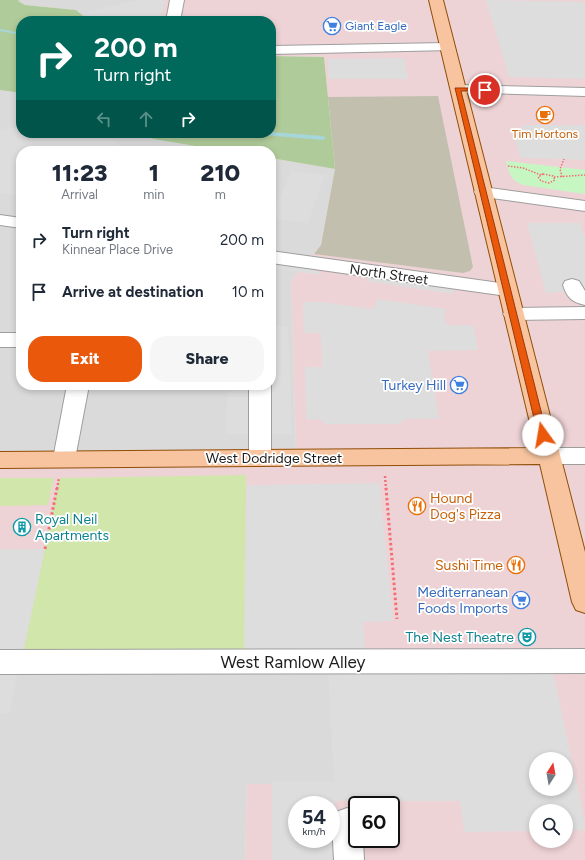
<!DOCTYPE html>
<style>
:root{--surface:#fff;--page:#f6f6f7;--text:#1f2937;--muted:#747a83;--accent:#ea580c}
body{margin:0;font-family:Figtree,sans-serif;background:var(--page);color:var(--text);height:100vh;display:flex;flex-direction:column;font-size:15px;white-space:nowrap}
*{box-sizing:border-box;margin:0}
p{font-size:13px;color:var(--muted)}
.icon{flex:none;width:22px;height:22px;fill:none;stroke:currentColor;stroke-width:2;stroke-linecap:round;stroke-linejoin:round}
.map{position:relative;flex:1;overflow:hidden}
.panel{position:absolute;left:16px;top:146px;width:260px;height:244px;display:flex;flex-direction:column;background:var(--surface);border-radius:16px;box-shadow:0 2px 6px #0003}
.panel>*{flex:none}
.banner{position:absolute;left:16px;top:16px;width:260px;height:122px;border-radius:16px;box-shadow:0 2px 6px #0003;background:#00695c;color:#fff;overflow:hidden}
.needle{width:26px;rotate:11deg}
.tools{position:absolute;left:529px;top:752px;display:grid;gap:8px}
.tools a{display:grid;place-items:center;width:44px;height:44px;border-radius:50%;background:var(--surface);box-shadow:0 2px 6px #0003;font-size:20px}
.speed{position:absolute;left:288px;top:796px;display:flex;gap:8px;font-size:20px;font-weight:700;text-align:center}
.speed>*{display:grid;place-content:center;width:52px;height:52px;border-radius:50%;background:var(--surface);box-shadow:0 2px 6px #0003;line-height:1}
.speed small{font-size:10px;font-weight:400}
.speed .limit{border:2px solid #111;border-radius:6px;background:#fff;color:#111}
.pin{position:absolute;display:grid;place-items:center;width:34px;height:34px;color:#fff;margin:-17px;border:2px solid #fff;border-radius:50%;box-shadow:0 1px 4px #0007}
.me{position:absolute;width:44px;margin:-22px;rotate:347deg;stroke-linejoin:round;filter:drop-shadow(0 0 3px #0008)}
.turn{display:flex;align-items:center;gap:14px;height:84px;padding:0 12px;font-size:18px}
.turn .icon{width:52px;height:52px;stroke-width:2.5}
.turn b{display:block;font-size:28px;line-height:34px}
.lanes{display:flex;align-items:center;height:38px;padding:0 12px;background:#0003;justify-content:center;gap:20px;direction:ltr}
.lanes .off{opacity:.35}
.eta{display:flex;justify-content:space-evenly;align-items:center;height:68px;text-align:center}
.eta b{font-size:24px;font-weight:800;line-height:28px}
.button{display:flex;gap:8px;margin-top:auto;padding:8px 12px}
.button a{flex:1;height:46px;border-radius:16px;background:var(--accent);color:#fff;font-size:16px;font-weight:800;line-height:46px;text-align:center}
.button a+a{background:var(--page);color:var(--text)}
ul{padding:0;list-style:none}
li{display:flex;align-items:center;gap:12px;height:52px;padding:0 12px}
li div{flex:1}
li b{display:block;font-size:15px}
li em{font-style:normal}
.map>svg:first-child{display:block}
.residential{fill:#dbdada}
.commercial{fill:#eed3d6;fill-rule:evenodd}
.construction{fill:#c2bfaf}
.grass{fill:#d1e6ab}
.forest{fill:#b0cb9a}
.park{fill:#c6f7c2}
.parking{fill:#ddd;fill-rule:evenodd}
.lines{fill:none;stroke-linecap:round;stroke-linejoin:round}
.stream{fill:#a6d6da;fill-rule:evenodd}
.minor-casing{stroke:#9e9e9e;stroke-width:2}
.major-casing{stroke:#904e07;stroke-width:2}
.path-far2{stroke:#f36f76;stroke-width:1.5;stroke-dasharray:1.5 1.5;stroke-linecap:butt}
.path-far1{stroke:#f36f76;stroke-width:2.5;stroke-dasharray:2 2;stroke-linecap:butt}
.path{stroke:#f36f76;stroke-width:3;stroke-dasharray:2.5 2.5;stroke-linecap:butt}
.minor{fill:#fff;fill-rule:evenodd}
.major{fill:#f7c49f;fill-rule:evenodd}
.route{fill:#ea580c;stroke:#983908}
.labels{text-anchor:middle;stroke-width:3.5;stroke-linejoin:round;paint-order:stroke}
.far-shop-label{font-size:12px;fill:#366cbe;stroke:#fff;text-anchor:start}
.far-food-label{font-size:12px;fill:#c56008;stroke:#fff}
.street-label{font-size:14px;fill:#1d1d1d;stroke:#fff}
.shop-label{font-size:14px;fill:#366cbe;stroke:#fff;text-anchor:end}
.food-label{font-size:14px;fill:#c56008;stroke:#fff;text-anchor:start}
.culture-label{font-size:14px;fill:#0d838f;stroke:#fff;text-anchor:start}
.near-street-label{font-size:17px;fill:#1d1d1d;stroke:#fff}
</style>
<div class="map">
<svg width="585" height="860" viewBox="0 0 585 860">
<rect width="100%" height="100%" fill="#eee9e4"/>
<g class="residential">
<polygon points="20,0 165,0 161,21 89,21 75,10 25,5 18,1"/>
<polygon points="0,90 21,93 21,133 143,133 153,139 225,151 21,151 21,385 271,385 271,158 335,169 321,245 291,280 296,448 0,453"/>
<polygon points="341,660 350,784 247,784 245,860 0,860 0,665"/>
</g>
<path class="commercial" d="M165,0H585V860H245L247,784H350L341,661L0,665V453L296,448L291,280L321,245L335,169L324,57L271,56V21H161ZM536,759H566V789H536ZM297,805H331V839H297ZM357,805H391V839H357ZM536,811H566V841H536Z"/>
<polygon class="construction" points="438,96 473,267 470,271 463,273 314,254 321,245 335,169 328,97"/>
<g class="grass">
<polygon points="246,475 244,652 23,653 59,478"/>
<polygon points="0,478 54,478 48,505 0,506"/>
</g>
<g class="forest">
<polygon points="0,0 20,0 18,1 25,5 76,10 89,21 21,21 21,93 0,90"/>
<polygon points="271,56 324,57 335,169 271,158 271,151 225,151 153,139 143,133 271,133"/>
</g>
<path class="park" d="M506,161L585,170V194L523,185C511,180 509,174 506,161Z"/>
<g class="parking">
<polygon points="137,0 165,0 161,21 92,21 83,13"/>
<polygon points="486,0 585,2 585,79 509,77"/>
<polygon points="404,58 408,79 329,79 328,59"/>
<polygon points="521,125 585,125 585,160 520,158 514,136 523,131"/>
<polygon points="9,127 21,129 21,133 81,133 93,135 92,137 108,133 125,151 21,151 21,196 0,193 0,130 5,131"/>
<polygon points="292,171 325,175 308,223 271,218 271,200 278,201"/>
<polygon points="527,223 580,223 585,238 585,290 546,293"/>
<polygon points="271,257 307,263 322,275 271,268"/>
<polygon points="368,276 454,288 453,294 366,281"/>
<polygon points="377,299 446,309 444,320 448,325 473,325 478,350 428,351 439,419 406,419 399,424 325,424 322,421 318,419 306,420 305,367 322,367 321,333 304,333 303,302 321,302 374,309"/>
<polygon points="271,325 288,327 292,434 226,434 228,385 271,385"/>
<polygon points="379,483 393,621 363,622 365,651 244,652 247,485"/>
<polygon points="0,549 45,549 23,653 0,653"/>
<path d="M552,667L585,823V830L566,831V811H536V831L464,832L460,801H335L337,860H272V781H334L328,668ZM536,759H566V789H536ZM297,805H331V839H297Z"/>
<polygon points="0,675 17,675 10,713 0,713"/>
</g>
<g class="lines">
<g class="stream">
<polygon points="0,29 21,33 21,35 0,31"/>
<polygon points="271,132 323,136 326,138 323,140 263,135 260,133"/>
</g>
<defs>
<g id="minor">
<polygon points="170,0 184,0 180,21 166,21"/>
<polygon points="447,43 452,44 454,47 452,50 271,54 271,46"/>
<polygon points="458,85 585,88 585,96 453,92 451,89 453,86"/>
<polygon points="483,187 585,201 585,211 477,196 474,192 477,188"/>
<polygon points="0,215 21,218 21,228 0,225"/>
<polygon points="271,251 507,284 514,286 517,290 514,294 507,296 271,263"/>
<path d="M572,279L579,281L585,291V305C572,302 567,298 563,285L565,281Z"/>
<polygon points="585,307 585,319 513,320 506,318 503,314 506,310 513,308"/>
<rect x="0" y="333" width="21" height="14"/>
<polygon points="67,385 89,385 75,459 72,465 64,467 56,465 53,459"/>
<polygon points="249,385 271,385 271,458 268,464 260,466 252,464 249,458"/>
<polygon points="548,448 585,448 585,464 548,464 540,462 537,456 540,450"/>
<polygon points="585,649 585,673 0,674 0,650"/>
<polygon points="347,808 357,812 357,839 363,839 364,860 334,860 332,823 336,812"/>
</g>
<polygon id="major" points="429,0 443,0 585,552 585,613 576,610 572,602 540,464 0,468 0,452 536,448"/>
</defs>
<use href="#minor" class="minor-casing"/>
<use href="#major" class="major-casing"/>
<g class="path-far2">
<polyline points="508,166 523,168 541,175"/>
<polygon points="543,174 553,176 555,180 549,183 541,181 538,177"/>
<polyline points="554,177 585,175"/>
<polyline points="562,177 560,169 564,159"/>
</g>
<g class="path-far1">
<polyline points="385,476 386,489"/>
<polyline points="57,489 59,478"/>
</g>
<g class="path">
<polyline points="386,488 397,619"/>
<polyline points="45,549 57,488"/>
</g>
<use href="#minor" class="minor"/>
<use href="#major" class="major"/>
</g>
<polygon class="route" points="455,88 485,88 488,90 485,91 461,91 547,435 543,439 538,435"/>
<defs>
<symbol id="supermarket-ring" viewBox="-11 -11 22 22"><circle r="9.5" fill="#fff" stroke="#3f7fe0" stroke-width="1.5"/><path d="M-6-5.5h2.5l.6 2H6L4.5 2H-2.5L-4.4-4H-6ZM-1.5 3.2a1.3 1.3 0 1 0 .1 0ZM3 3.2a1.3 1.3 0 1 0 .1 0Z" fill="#3f7fe0"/></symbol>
<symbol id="cafe-ring" viewBox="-11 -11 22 22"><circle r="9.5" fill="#fff" stroke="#e8710a" stroke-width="1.5"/><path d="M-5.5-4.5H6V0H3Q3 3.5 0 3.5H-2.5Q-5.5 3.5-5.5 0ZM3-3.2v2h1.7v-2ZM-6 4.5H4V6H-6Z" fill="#e8710a"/></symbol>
<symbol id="restaurant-ring" viewBox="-11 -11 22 22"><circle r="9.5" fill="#fff" stroke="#e8710a" stroke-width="1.5"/><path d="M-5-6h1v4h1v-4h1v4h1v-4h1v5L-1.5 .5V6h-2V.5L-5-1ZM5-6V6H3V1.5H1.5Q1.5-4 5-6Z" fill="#e8710a"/></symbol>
<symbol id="building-ring" viewBox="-11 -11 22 22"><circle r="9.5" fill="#fff" stroke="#0f9aa8" stroke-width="1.5"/><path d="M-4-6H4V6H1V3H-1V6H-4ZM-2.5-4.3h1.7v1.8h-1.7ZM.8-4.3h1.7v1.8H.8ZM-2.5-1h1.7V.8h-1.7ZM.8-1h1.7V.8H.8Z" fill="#0f9aa8"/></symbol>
<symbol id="theatre-ring" viewBox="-11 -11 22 22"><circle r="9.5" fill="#fff" stroke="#0f9aa8" stroke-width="1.5"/><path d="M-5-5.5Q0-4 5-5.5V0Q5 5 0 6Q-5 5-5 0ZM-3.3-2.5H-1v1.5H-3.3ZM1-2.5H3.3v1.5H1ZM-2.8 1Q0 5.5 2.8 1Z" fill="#0f9aa8"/></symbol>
</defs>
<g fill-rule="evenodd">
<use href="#supermarket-ring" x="322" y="16" width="20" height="20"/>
<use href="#cafe-ring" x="535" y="105" width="20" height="20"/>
<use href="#supermarket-ring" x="449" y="375" width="20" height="20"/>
<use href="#restaurant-ring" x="407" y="496" width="20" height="20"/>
<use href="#building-ring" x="12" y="517" width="20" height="20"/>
<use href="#restaurant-ring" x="506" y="555" width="20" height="20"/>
<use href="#supermarket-ring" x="511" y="590" width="20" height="20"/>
<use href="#theatre-ring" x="517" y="627" width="20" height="20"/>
</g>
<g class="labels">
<g class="far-shop-label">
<text x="345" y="30">Giant Eagle</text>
</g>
<g class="far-food-label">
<text x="545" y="138">Tim Hortons</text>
</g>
<g class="street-label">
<text transform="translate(389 274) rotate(8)" y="5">North Street</text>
<text x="274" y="463">West Dodridge Street</text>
</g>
<g class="shop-label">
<text x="446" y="390">Turkey Hill</text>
<text x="508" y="597">Mediterranean<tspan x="508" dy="16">Foods Imports</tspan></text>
</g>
<g class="food-label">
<text x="430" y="503">Hound<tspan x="430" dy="16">Dog's Pizza</tspan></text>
<text x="503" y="570" text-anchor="end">Sushi Time</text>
</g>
<g class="culture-label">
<text x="35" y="524">Royal Neil<tspan x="35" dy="16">Apartments</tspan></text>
<text x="514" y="642" text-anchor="end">The Nest Theatre</text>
</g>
<g class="near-street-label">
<text x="293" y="668">West Ramlow Alley</text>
</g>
</g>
</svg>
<div class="tools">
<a><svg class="needle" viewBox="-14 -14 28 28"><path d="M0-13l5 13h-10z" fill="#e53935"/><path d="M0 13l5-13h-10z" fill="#747a83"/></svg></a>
<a><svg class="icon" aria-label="search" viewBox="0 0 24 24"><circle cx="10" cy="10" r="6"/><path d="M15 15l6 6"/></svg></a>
</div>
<div class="speed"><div>54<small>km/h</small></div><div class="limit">60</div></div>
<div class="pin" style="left:485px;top:90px;background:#d93025"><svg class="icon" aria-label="arrive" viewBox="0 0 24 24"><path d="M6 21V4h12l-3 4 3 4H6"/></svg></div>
<svg class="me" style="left:543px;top:435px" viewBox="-20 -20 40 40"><circle r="19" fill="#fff"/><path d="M0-13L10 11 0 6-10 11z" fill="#ea580c"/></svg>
<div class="banner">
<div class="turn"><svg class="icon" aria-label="right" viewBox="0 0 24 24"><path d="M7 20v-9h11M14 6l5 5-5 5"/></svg><div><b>200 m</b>Turn right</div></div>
<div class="lanes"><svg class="icon off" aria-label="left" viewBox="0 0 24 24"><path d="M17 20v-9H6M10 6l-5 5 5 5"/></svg><svg class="icon off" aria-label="ahead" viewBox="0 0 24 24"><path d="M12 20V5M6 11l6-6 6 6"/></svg><svg class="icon" aria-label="right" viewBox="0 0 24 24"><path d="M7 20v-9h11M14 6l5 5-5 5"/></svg></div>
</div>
<section class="panel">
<div class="eta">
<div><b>11:23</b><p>Arrival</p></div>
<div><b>1</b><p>min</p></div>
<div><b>210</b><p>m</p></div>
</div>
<ul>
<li><svg class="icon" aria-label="right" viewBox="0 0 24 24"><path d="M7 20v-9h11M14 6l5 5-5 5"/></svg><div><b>Turn right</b><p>Kinnear Place Drive</p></div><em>200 m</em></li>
<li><svg class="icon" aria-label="arrive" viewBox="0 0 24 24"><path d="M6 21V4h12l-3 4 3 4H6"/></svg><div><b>Arrive at destination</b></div><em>10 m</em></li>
</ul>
<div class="button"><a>Exit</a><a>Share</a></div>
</section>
</div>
